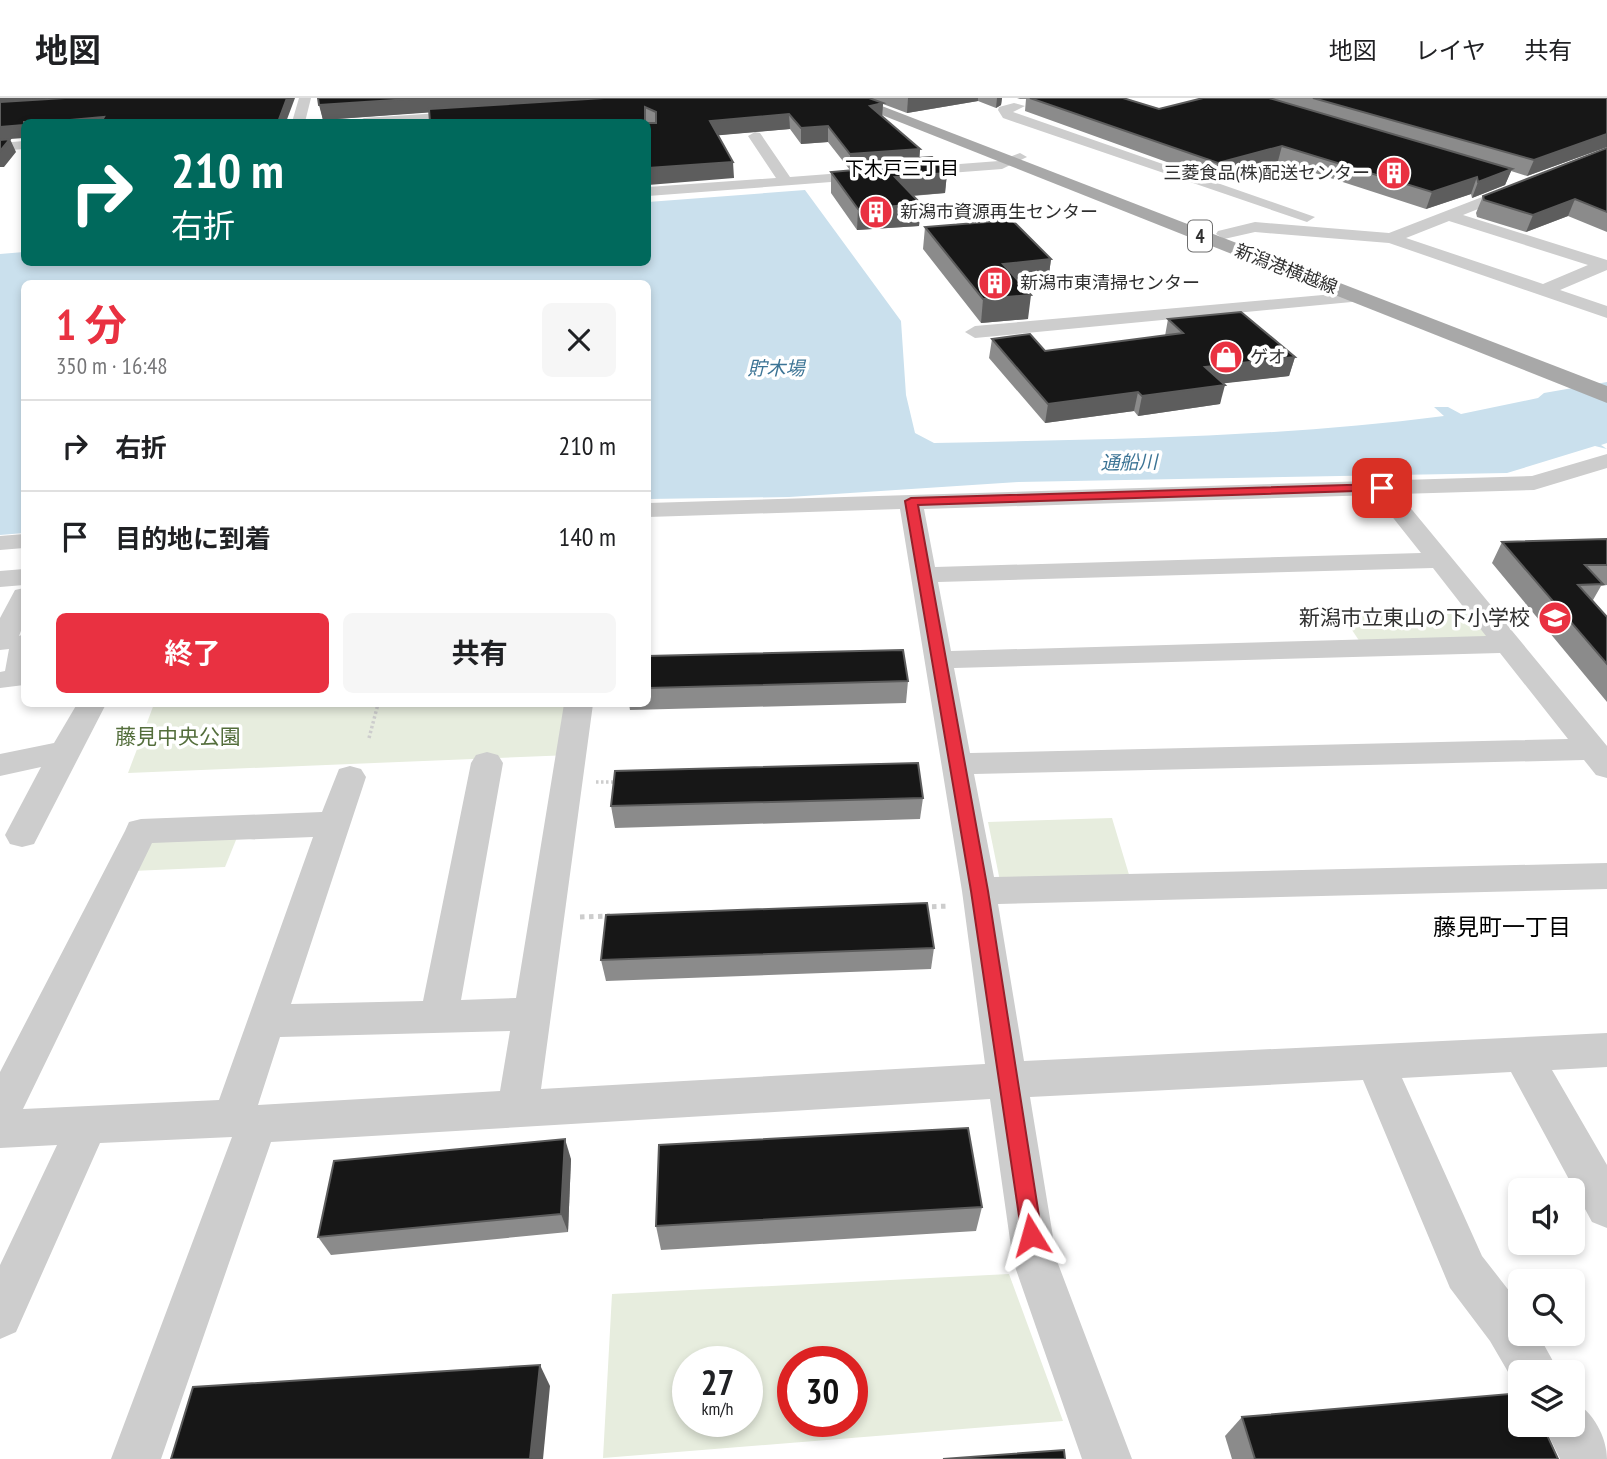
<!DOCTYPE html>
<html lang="ja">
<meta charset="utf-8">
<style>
:root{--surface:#fff;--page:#f6f6f6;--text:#202124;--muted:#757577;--line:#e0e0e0;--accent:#e93141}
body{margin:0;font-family:"PT Sans Narrow","Noto Sans JP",sans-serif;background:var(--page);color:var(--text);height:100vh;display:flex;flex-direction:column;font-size:26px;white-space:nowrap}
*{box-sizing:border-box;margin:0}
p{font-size:23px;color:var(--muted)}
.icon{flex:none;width:38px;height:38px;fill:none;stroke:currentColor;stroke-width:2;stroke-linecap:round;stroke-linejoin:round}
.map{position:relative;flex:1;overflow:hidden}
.drawer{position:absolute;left:21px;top:182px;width:630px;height:427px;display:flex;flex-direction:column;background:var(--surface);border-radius:10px;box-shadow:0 4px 10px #0003}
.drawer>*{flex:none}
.hud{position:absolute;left:21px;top:21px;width:630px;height:147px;border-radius:10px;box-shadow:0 4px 10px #0003;background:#00695c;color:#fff;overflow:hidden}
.controls{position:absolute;left:1508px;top:1080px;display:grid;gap:14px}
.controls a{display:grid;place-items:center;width:77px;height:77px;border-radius:10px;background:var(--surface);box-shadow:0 4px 10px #0003;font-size:35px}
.speed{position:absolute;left:672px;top:1248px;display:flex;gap:14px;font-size:35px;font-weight:700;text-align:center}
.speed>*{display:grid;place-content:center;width:91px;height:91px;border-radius:50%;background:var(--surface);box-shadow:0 4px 10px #0003;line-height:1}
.speed small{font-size:18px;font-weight:400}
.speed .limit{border:10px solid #d22;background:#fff;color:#111}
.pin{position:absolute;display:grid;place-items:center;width:60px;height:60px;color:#fff;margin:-30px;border-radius:14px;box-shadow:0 4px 10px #0006}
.me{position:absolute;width:77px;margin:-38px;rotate:352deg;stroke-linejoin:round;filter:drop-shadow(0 0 5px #0008)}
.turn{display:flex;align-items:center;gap:24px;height:147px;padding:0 35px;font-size:32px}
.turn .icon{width:91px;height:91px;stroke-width:2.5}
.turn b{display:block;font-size:49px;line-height:60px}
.round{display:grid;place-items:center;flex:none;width:74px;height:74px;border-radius:10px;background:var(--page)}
.summary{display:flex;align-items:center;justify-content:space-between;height:119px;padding:0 35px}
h1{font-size:42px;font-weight:700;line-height:52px;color:var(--accent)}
.primary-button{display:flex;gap:14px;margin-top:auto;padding:14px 35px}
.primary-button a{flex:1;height:80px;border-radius:10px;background:var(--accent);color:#fff;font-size:28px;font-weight:700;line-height:80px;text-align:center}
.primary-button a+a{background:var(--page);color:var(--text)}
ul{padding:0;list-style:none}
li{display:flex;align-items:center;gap:21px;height:91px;padding:0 35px;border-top:2px solid var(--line)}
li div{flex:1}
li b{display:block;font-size:26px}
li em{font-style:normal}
header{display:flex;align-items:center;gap:42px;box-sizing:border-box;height:98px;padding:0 35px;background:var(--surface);border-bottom:2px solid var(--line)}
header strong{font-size:33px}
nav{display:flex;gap:38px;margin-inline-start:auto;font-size:24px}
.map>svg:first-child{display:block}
.green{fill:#e7edde;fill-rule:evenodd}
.water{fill:#cae0ed}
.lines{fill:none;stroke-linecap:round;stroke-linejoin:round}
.path-far1{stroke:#cdcdcd;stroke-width:3.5;stroke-dasharray:2.5 2.5;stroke-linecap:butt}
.path{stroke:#cdcdcd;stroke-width:5;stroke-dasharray:4.5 4.5;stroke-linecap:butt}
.minor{fill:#cdcdcd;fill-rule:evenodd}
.major{fill:#a8a8a8;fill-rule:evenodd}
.wall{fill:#8b8b8b}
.shaded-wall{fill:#5d5d5d}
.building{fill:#171717;stroke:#5d5d5d;stroke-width:2}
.route{fill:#e93141;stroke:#97202a;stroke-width:2}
.labels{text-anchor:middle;stroke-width:7;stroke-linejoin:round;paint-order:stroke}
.far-poi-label{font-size:18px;fill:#303030;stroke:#fff;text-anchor:start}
.far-street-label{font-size:18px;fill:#303030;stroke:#fff}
.far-neighbourhood-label{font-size:19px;fill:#000;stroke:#fff}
.shield{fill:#fff;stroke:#6e6e6e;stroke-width:2}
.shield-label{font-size:19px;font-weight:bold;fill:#303030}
.far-water-label{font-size:19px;font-style:italic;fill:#3c7495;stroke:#fff}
.poi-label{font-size:21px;fill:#303030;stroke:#fff;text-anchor:end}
.park-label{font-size:21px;fill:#546e3c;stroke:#fff}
.neighbourhood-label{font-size:23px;fill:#000;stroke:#fff}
</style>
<header>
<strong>地図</strong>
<nav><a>地図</a><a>レイヤ</a><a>共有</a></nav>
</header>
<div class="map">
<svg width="1607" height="1361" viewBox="0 0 1607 1361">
<rect width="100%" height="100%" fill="#fff"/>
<g class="green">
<polygon points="1479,511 1508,546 1364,550 1340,514"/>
<polygon points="154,606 579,606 571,657 128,675"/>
<polygon points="1112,720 1130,780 1000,783 988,724"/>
<polygon points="238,737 225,769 132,773 148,741"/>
<path d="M1009,1176L1063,1323L603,1360L612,1196ZM688,1264H747V1323H688ZM793,1264H852V1323H793Z"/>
</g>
<path class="water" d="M805,92L901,223L906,297L915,335L934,345C1104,341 1274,340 1444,318L1434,309H1448L1461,316L1538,300L1544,295L1607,284V345L1601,347L1607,351L1595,348L1507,375L1018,384L789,399L648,401V186H24V435L0,437V156L24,154V164H648V104Z"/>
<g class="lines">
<g class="path-far1">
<polyline points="369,640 378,606"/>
<polyline points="596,684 619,684"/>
</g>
<g class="path">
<polyline points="923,809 949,808"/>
<polyline points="580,819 610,818"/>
</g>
<g class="minor">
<polygon points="299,0 311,0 305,24 292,24"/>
<polygon points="1014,5 1025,8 1013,14 1315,119 1307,124 1301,122 1003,20 998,12 999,9"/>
<polygon points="471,13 476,14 476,20 417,24 357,24 364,20"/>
<polygon points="755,34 760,35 790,79 999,63 1020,55 1027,59 1002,71 648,98 648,89 776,80 748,38"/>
<polygon points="24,43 24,51 0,53 0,45"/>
<path d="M1521,84L1526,86V92L1463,117L1607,162V172L1560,192L1607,208V220L1389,145L1255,134L1224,141L1216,136L1218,133L1255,124L1389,135ZM1449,123L1588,167L1543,186L1406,140Z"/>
<polygon points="1356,194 1362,195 1365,199 1362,203 975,240 965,234 975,228"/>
<path d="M1607,356V370L1534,392L1399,396L1607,648V680L1596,677L1584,662L974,676L994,779L1607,765V791L998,806L1024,963L1607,935V969L1552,972L1607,1067V1130L1592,1124L1511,974L1402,980L1482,1158L1521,1208V1236H1538L1559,1274H1521V1292L1518,1291L1490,1243L1450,1190L1363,982L1030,999L1057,1163L1132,1361H1082L1013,1163L990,1001L271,1044L161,1361H111L232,1039L100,1045L16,1234L0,1241V1167L57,1047L0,1050V974L125,733L129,724L141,721L322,714L339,671L350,668L361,671L366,679L291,906L423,903L471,665L476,657L487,654L498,657L503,665L461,902L516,900L564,606H593L541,991L985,966L962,793L900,411L648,419V405L1532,378ZM1375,397L1421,455L935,469L924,411ZM1433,470L1486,538L951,553L938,484ZM1500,555L1568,641L970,655L954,570ZM313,739L219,1002L23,1011L152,745ZM510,933L500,993L258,1007L280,939Z"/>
<polygon points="24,436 24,450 0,452 0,438"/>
<polygon points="24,471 24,487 0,489 0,473"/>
<polygon points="24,490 24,525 19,538 24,536 24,587 0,590 0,574 5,573 9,551 0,552 0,520 15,492"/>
<polygon points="77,606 106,606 34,746 22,749 10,746 5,737 41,669 0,678 0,656 54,645"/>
<path d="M1573,1304C1593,1312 1607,1340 1607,1361H1560L1543,1326H1573Z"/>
</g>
<polygon class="major" points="839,0 861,0 1607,288 1607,305"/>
</g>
<g class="wall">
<polygon points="318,0 1002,0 1001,7 996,10 978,3 907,15 883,6 882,19 920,51 919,60 947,75 945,95 913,98 921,106 919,128 857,132 831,95 831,74 860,71 850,72 828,44 801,46 790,31 718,37 734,80 646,23 646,24 429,14 323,22"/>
<polygon points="1017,0 1123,0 1159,11 1203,0 1607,0 1607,49 1527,78 1511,73 1505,87 1472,100 1471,96 1426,111 1278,63 1214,81 1025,13 1026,1 1020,1"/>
<polygon points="1607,50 1607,134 1568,118 1526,134 1477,119 1476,115 1483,98"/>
<polygon points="925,129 1051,161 1048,184 1022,186 1028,221 981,225 923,151"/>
<polygon points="1168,221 1295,259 1289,278 1223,285 1220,306 1138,318 1134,313 1045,325 989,260 992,241 1045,253 1165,238"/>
<polygon points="1607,441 1607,487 1601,488 1593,502 1607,519 1607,604 1492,465 1502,444"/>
<polygon points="648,558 908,583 906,605 630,612 629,606 648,606"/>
<polygon points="923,700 920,721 615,730 611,708"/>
<polygon points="934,850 931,871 606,883 601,862"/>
<polygon points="571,1061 568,1134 331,1157 318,1139"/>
<polygon points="982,1109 976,1133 661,1152 656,1128"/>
<polygon points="1242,1319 1558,1361 1232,1361 1225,1338"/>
</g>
<g class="shaded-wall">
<polygon points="0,0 59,0 0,4"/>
<polygon points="287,0 295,0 286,24 278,24"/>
<polygon points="425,0 635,0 323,22 319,7"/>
<polygon points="908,0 978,0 978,3 907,15"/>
<polygon points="997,0 1002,0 1001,7 996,10"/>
<polygon points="883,5 882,20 870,8"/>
<polygon points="789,16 790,31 711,38 710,23"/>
<polygon points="104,19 106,24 48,24"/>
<polygon points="24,27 24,40 10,41 16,54 4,69 0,69 0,29"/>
<polygon points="828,28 828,44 801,46 801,30"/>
<polygon points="1607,36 1607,49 1527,78 1534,62"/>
<polygon points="1282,48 1278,63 1214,81 1218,65"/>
<polygon points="920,51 919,67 860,64 860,71 850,72 850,56"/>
<polygon points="733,64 734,80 648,87 648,70"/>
<polygon points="1512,71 1505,87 1472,100 1478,84"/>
<polygon points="947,75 945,95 894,99 895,79"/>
<polygon points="1477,79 1471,96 1426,111 1432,94"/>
<polygon points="1575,101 1568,118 1526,134 1533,117"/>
<polygon points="921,106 919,128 857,132 858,111"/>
<polygon points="1051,161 1048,184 1000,188 1003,166"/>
<polygon points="1031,197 1028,221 981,225 983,201"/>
<polygon points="1295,259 1289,278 1200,288 1205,269"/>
<polygon points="1225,287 1220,306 1138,318 1142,298"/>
<polygon points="1138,294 1134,313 1045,325 1048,306"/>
<polygon points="565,1041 571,1061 568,1134 561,1116"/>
<polygon points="540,1267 550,1288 543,1361 530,1361"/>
</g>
<g class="building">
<polygon points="65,0 287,0 278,24 101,24 104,19 48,24 24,24 24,27 0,29 0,4"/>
<polygon points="318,0 425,0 319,7"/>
<polygon points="604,0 869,0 883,5 870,8 920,51 850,56 828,28 801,30 789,16 710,23 733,64 648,70 648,25 656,25 656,14 645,9 645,24 430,24 429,11"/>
<polygon points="1030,0 1123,0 1159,11 1203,0 1269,0 1512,71 1478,84 1477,79 1432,94 1282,48 1218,65"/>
<polygon points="1313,0 1607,0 1607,36 1534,62"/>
<polygon points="10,41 0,53 0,42"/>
<polygon points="1607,50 1607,114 1575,101 1533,117 1484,102 1483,98"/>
<polygon points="932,59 947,75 895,79 921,106 858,111 831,74 866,71 860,64"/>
<polygon points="1012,122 1051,161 1003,166 1031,197 983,201 925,129"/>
<polygon points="1241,214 1295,259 1205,269 1225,287 1142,298 1138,294 1048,306 992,241 1030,236 1045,253 1183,235 1168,221"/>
<polygon points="1607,441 1607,467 1585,467 1603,486 1578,487 1607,519 1607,566 1502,444"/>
<polygon points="903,552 908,583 648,590 648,558"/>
<polygon points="918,665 923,700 611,708 615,673"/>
<polygon points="927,805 934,850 601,862 606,817"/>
<polygon points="968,1030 982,1109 656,1128 659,1047"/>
<polygon points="565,1041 561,1116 318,1139 334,1063"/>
<polygon points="540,1267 530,1361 171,1361 193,1289"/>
<polygon points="1521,1295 1521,1326 1542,1326 1558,1361 1255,1361 1242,1319"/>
<polygon points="1064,1352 1065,1361 943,1361"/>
</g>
<polygon class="route" points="1382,386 1387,387 1387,392 918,407 988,793 1042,1137 1039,1145 1031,1148 1023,1145 971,793 905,403 911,400"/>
<defs>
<symbol id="building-disc" viewBox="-11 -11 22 22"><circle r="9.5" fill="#e93141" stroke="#fff"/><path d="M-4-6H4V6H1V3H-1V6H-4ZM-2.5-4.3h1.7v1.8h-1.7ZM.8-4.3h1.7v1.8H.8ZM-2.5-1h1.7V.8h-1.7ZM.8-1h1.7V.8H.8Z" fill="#fff"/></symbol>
<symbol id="shop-disc" viewBox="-11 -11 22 22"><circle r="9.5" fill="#e93141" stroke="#fff"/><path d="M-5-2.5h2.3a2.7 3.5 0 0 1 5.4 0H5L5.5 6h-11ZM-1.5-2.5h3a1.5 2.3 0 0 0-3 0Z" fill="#fff"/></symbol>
<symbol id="school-disc" viewBox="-11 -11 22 22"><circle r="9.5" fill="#e93141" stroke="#fff"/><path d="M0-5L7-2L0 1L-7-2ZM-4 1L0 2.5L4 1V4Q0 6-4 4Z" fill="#fff"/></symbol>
</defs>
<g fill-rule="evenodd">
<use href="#building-disc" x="1375" y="56" width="38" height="38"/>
<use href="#building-disc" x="857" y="95" width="38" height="38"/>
<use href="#building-disc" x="976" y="166" width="38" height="38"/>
<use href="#shop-disc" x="1207" y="240" width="38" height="38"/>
<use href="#school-disc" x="1536" y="501" width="38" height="38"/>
</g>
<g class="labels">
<g class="far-poi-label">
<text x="1370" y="81" text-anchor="end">三菱食品(株)配送センター</text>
<text x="900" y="120">新潟市資源再生センター</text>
<text x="1020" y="191">新潟市東清掃センター</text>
<text x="1250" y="265">ゲオ</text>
</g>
<g class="far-street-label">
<text transform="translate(1286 171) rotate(21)" y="6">新潟港横越線</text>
</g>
<g class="far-neighbourhood-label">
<text x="902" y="77">下木戸三丁目</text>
</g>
<rect class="shield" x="1188" y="122.5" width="24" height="31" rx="5"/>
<g class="shield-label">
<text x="1200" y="145">4</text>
</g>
<g class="far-water-label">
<text x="776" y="277">貯木場</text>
<text transform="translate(1129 364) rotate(-1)" y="7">通船川</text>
</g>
<g class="poi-label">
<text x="1530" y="527">新潟市立東山の下小学校</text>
</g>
<g class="park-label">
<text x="178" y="646">藤見中央公園</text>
</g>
<g class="neighbourhood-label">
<text x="1502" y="837">藤見町一丁目</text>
</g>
</g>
</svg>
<div class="controls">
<a><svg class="icon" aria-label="sound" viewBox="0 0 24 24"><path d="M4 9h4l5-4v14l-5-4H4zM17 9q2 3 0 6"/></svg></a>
<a><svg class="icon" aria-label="search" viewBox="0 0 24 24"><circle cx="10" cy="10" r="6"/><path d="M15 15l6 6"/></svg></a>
<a><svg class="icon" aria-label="layers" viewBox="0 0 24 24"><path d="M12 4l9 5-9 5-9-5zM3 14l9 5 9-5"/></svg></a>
</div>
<div class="speed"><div>27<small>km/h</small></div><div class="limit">30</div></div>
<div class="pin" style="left:1382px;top:390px;background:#d93025"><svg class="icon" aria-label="arrive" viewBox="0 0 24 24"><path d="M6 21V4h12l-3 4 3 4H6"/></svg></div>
<svg class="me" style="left:1031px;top:1137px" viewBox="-20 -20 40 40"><path d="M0-17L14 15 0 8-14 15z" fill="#e93141" stroke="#fff" stroke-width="4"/></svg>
<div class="hud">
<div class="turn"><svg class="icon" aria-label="right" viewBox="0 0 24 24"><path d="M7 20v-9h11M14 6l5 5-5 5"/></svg><div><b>210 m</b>右折</div></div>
</div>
<section class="drawer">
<div class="summary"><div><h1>1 分</h1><p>350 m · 16:48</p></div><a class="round"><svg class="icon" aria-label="close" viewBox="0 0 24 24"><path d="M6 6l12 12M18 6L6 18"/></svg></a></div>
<ul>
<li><svg class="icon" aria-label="right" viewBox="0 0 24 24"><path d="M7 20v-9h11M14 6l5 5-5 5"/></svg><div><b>右折</b></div><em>210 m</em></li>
<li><svg class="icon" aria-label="arrive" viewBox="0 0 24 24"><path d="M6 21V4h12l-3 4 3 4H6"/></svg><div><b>目的地に到着</b></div><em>140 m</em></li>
</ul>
<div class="primary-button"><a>終了</a><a>共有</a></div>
</section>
</div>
